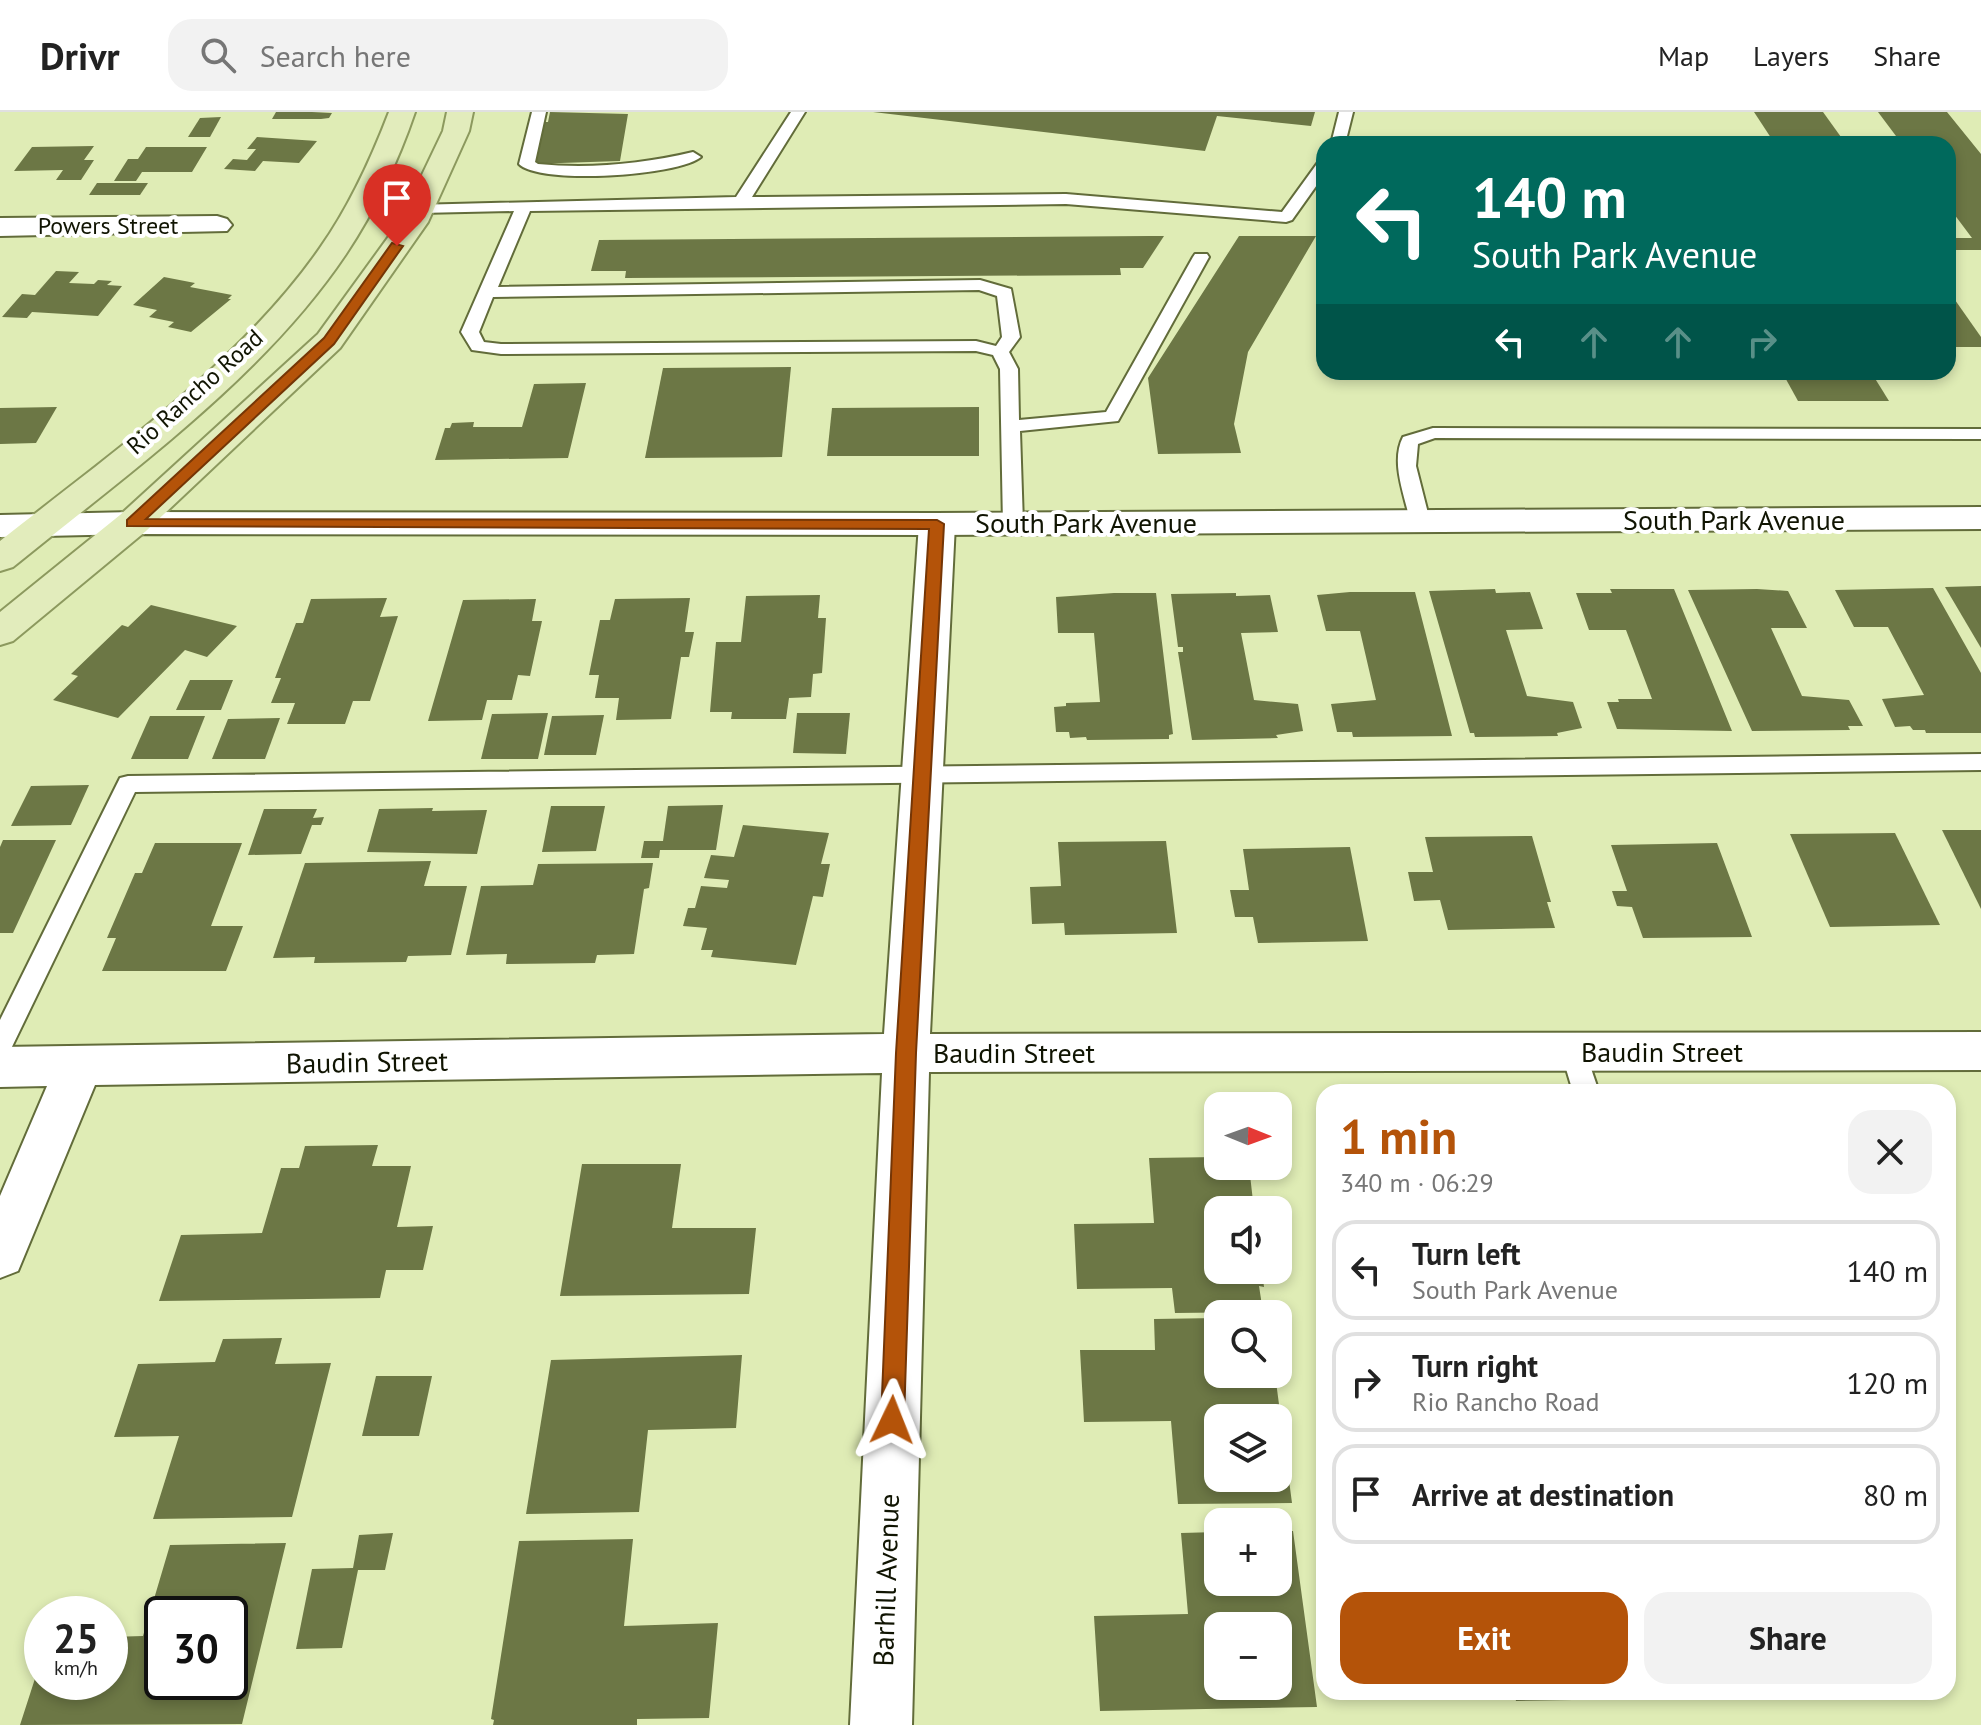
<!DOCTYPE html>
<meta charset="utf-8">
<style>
:root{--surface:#fff;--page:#f2f2f2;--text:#222;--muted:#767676;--line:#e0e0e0;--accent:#b45309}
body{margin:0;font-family:"PT Sans",sans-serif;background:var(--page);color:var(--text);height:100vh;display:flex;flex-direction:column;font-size:30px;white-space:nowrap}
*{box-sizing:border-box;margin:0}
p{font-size:26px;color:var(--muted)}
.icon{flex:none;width:44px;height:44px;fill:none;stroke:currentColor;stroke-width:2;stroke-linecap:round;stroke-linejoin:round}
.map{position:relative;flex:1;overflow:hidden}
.details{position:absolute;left:1316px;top:972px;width:640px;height:616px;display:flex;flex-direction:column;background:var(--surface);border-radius:24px;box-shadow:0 4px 12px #0003}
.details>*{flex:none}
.banner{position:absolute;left:1316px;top:24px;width:640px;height:244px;border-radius:24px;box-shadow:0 4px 12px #0003;background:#00695c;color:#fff;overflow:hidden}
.needle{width:52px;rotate:91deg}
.tools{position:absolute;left:1204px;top:980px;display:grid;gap:16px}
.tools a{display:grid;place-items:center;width:88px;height:88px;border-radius:16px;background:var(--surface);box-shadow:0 4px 12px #0003;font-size:40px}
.speed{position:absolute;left:24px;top:1484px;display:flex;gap:16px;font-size:40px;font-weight:700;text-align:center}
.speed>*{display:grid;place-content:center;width:104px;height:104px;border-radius:50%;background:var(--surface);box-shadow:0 4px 12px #0003;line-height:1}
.speed small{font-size:20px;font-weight:400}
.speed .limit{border:4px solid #111;border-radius:12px;background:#fff;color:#111}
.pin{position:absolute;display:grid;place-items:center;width:68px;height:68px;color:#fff;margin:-82px -34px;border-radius:50% 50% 50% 0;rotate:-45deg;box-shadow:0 0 8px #0007}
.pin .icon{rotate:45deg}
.me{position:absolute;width:88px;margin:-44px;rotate:2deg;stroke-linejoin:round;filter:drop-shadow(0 0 6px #0008)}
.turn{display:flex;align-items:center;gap:28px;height:168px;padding:0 24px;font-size:36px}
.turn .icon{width:104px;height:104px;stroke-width:2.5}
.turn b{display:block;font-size:56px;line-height:68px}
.lanes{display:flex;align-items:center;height:76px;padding:0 24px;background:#0003;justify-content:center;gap:40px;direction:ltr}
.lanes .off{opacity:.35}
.round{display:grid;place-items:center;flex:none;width:84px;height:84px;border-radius:24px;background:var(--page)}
.summary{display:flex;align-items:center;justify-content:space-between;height:136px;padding:0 24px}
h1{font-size:48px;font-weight:700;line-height:60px;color:var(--accent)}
.primary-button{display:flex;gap:16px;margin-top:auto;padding:16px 24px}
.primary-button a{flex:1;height:92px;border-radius:24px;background:var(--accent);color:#fff;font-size:32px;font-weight:700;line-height:92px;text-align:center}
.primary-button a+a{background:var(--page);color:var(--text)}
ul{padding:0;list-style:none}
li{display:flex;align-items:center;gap:24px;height:100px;margin:0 16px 12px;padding:0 8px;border:4px solid var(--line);border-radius:24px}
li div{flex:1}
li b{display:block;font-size:30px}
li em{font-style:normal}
header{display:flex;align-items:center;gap:48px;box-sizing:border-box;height:112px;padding:0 40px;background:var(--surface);border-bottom:2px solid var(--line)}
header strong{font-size:38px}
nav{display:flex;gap:44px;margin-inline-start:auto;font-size:28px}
.search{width:560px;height:72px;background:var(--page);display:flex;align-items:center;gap:20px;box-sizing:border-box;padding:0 28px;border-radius:24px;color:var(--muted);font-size:30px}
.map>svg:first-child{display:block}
.building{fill:#6c7745;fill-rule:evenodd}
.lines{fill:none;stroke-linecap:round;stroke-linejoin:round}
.service-casing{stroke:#626c3a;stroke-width:4}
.minor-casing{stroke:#626c3a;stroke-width:4}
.tertiary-casing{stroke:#626c3a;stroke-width:4}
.primary-casing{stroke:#8c995e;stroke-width:4}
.service{fill:#fff;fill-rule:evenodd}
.minor{fill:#fff;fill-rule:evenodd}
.tertiary{fill:#fff;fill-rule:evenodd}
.primary{fill:#e2ecbc;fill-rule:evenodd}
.route{fill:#b45309;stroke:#753606;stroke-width:2}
.labels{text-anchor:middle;stroke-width:8;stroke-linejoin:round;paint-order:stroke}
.far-street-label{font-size:24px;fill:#101402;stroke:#fff}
.street-label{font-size:28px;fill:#101402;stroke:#fff}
</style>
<header>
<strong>Drivr</strong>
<div class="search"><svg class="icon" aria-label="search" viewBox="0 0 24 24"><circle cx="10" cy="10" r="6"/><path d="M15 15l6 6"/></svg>Search here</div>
<nav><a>Map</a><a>Layers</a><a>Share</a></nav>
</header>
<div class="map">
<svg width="1981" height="1613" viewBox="0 0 1981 1613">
<rect width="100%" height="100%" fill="#dfecb5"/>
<g class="building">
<polygon points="276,0 312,0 332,1 329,6 321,7 272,7"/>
<polygon points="550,0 628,2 620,49 531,52 541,10 548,10"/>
<polygon points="873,0 1315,0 1311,14 1217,4 1205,39"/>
<polygon points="1754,0 1823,0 1846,32 1775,32"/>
<polygon points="1878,0 1947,0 1981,42 1981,138 1948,138 1948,126 1972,126 1948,94 1948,32 1902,32"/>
<polygon points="221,5 210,25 188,25 200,6"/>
<polygon points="257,25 317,29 299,51 263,49 255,59 224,57 233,47 247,48 256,37 247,37"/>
<polygon points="94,34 84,48 94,48 81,68 56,68 63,58 14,59 32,35"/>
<polygon points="146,35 207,35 192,60 142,60 136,69 114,69 128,47 138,47"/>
<polygon points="97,71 148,71 140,83 89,83"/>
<polygon points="1149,124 1164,124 1143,156 1120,156 1121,163 625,166 626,159 591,159 599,128"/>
<polygon points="1239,124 1316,124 1248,240 1234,312 1241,341 1158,342 1148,266"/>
<polygon points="56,159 79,160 69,171 94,172 98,168 112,169 107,173 122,174 98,204 32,200 27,206 2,205 22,182 35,183"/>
<polygon points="164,165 195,171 190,175 232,183 228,187 231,187 191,220 168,215 174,210 149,205 157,198 133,193"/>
<polygon points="1948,178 1981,225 1981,235 1948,235"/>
<polygon points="791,255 782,345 645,346 663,256"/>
<polygon points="1782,260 1871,260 1889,289 1798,289"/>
<polygon points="586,271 568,346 435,348 445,316 450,316 452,311 474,310 473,315 522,315 534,272"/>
<polygon points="57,295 36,331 0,332 0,296"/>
<polygon points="979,295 979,344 827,344 832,296"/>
<polygon points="1981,474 1981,536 1945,475"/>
<polygon points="1933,476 1981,561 1981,621 1926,621 1925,618 1913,618 1910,614 1895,615 1882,587 1924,583 1888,515 1854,515 1835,478"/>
<polygon points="1495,477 1496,481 1530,480 1543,517 1506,518 1527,584 1573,590 1582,616 1557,621 1558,624 1475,625 1474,621 1470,621 1429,479"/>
<polygon points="1610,477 1674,477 1732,619 1617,617 1607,590 1619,590 1618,587 1652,587 1626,518 1589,518 1576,481 1612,481"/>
<polygon points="1757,477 1788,479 1807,516 1771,516 1802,584 1849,588 1863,614 1848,614 1850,618 1752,619 1688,478"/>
<polygon points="1350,480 1415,480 1452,624 1353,625 1352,620 1337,620 1331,592 1376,588 1360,519 1326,519 1317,483"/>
<polygon points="1114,481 1156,481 1173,622 1169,623 1169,627 1087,628 1086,625 1070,626 1069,620 1056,620 1054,595 1066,594 1066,591 1100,590 1094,521 1058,521 1056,485"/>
<polygon points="1236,481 1236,484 1270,483 1278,520 1241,521 1254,588 1298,592 1303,619 1276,623 1278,626 1192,628 1178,540 1183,540 1183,535 1178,535 1171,482"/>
<polygon points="820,483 818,506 826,506 822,561 813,562 811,585 789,586 786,607 731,607 732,600 710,600 716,530 741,530 746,484"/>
<polygon points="387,486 380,505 398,504 370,589 353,589 345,612 287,612 295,591 271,591 281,566 275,566 296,511 303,511 311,487"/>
<polygon points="690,486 685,520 694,520 689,545 681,545 671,607 616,608 619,586 595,586 599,563 589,563 600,508 610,508 615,487"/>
<polygon points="536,487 532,509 542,509 530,564 518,563 512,588 487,588 482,608 428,609 463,488"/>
<polygon points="151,493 237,514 207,545 185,538 118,606 53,588 78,564 71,562 122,513 128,515"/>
<polygon points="190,568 233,568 221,598 176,598"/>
<polygon points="548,601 538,647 481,647 492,602"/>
<polygon points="797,601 850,601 846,642 793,641"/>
<polygon points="604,603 596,643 544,643 552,604"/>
<polygon points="150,604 205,604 188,647 131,647"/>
<polygon points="280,606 265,647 212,647 228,607"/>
<polygon points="89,673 71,713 11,714 31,674"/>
<polygon points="723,693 716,738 660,738 659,746 641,746 644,729 663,729 668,694"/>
<polygon points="551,694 605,694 596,739 542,740"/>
<polygon points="433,696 432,699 487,698 477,742 367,740 379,697"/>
<polygon points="264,697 317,697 313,706 324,705 321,713 312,713 301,742 248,743"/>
<polygon points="743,713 829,721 821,752 830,752 823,785 813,784 796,853 711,845 713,838 701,838 707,816 683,814 688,796 695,796 701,774 727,776 729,768 704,766 711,743 734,745"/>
<polygon points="1942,718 1981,718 1981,797"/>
<polygon points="1895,721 1940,813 1830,815 1790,722"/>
<polygon points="1532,724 1551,790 1547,790 1555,816 1448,818 1440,788 1414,789 1408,760 1433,760 1425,725"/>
<polygon points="3,728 56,728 13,821 0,821 0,735"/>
<polygon points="1166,729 1177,821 1065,823 1064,811 1032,812 1030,775 1061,774 1058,730"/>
<polygon points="155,731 242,731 211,814 243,814 226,859 102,859 116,826 107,826 135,761 142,761"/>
<polygon points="1717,731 1752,825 1643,826 1632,795 1617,794 1612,779 1627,779 1611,733"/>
<polygon points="1350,735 1368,829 1258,831 1253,805 1235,805 1230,778 1249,778 1243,737"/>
<polygon points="431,749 424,774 467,774 451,843 408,844 406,850 314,851 315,845 273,846 305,751"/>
<polygon points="653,751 649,776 644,777 634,842 597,843 595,851 506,852 507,842 466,843 481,774 533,773 538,752"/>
<polygon points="378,1033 372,1054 411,1054 397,1115 433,1114 423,1158 386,1158 380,1186 159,1189 181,1123 262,1121 281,1056 299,1056 305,1034"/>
<polygon points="1218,1045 1218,1054 1249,1054 1254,1098 1218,1098 1218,1158 1262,1158 1264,1175 1259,1174 1263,1200 1175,1201 1172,1176 1077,1177 1074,1112 1154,1111 1149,1046"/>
<polygon points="582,1052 681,1052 672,1116 756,1116 749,1182 560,1184"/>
<path d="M1218,1206V1262H1275L1292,1391L1178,1392L1171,1309L1084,1310L1080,1238H1155L1154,1207ZM1218,1306H1278V1366H1218Z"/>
<polygon points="282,1226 275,1252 331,1251 292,1405 153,1407 179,1324 114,1325 138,1252 215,1250 223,1227"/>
<polygon points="742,1243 736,1316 648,1318 639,1400 526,1402 551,1248"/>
<polygon points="376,1264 432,1264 419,1324 362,1324"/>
<path d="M1278,1419H1293L1317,1595L1100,1599L1094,1504L1188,1502L1181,1421L1218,1420V1470H1278ZM1218,1514H1278V1574H1218Z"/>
<polygon points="393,1421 385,1458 358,1458 342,1536 296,1537 312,1457 353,1456 359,1423"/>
<polygon points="633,1427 624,1514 718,1511 709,1606 637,1607 637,1613 493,1613 494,1608 491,1607 519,1429"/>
<path d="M286,1431L242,1612L20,1613L41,1548L42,1570H110V1525L143,1524L170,1433ZM162,1502H230V1570H162Z"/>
<polygon points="1514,1580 1637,1580 1639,1587 1516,1589"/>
</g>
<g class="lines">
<defs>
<g id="service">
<path d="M532,0H546L535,50L538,52C590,57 642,52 693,40L701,45C678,64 540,73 519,52Z"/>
<path d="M791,0H805L752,85L1066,82L1282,100L1319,49L1324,47V63L1292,108L1286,110L1066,92L530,99L498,175L980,168L1011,177L1020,225L1009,240L1018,257L1019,308L1106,300L1193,145L1195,142H1207L1209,145L1118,309L1020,319L1023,412L1013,418L1003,412L1000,257L993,243L976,239L501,242L472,238L461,220L514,99L420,101L412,96L414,93L736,85ZM979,178L997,184L1002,225L996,234L976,229L501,232L484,230L479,220L493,185Z"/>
<polygon points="1339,0 1353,0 1345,32 1331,32"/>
<path d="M1433,316L1981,317V327L1435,326L1418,332L1416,354L1430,409L1420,415L1410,409C1405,384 1390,350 1403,325Z"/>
<polygon points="1981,642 1981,658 135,680 9,941 0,945 0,908 117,672 120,666 128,664"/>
<polygon points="1574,929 1583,933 1599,980 1573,980 1561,940 1565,933"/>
</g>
<g id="minor">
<polygon points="217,104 227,107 232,113 227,119 0,124 0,106"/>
<polygon points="937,401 950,404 955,412 930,922 1981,920 1981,958 929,960 912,1613 850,1613 882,961 95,973 18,1159 0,1166 0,1084 47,974 0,975 0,935 884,922 919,412 924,404"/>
</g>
<polygon id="tertiary" points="1981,395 1981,417 937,423 133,422 0,425 0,403 133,400 937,401"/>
<g id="primary">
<path d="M389,0H415C398,50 375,98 346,142C263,266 127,362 13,455L0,459V429C108,344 241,250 320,136C349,95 371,47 389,0Z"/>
<polygon points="447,0 473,0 469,19 428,110 340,236 146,419 13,529 0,533 0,500 120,403 318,222 400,109 443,19"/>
</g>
</defs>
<use href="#service" class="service-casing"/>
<use href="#minor" class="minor-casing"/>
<use href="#tertiary" class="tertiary-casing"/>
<use href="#primary" class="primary-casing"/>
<use href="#service" class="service"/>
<use href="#minor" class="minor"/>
<use href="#tertiary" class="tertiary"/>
<use href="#primary" class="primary"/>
</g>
<polygon class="route" points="392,131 403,134 334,232 146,407 937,408 944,412 916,941 904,1308 900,1315 892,1319 884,1315 881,1308 896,941 929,417 127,414 127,408 324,226"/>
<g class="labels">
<g class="far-street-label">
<text x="108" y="122">Powers Street</text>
<text transform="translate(195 280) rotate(-42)" y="8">Rio Rancho Road</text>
</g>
<g class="street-label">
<text x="1734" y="418">South Park Avenue</text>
<text x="1086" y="421">South Park Avenue</text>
<text x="1662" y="950">Baudin Street</text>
<text x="1014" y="951">Baudin Street</text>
<text transform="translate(367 950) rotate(-1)" y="10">Baudin Street</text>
<text transform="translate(886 1468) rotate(-88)" y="10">Barhill Avenue</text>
</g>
</g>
</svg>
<div class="tools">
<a><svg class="needle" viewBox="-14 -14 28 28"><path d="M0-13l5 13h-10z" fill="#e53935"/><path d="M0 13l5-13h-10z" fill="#767676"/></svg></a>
<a><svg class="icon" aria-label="sound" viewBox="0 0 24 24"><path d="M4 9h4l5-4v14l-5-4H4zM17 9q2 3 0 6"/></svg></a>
<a><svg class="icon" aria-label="search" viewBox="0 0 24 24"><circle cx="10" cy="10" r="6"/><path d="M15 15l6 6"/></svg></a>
<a><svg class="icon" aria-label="layers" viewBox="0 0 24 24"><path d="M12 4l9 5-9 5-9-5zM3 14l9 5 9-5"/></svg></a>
<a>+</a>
<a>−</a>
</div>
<div class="speed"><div>25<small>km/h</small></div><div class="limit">30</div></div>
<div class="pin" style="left:397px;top:134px;background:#d93025"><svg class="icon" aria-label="arrive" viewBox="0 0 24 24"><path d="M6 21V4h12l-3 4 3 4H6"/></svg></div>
<svg class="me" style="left:892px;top:1308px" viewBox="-20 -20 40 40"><path d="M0-17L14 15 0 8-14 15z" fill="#b45309" stroke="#fff" stroke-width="4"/></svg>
<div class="banner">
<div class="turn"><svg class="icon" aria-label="left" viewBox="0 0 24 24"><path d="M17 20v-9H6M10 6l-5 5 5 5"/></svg><div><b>140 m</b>South Park Avenue</div></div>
<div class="lanes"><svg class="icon" aria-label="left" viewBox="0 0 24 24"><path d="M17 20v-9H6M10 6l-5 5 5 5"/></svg><svg class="icon off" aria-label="ahead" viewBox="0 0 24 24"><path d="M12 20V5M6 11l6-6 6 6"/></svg><svg class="icon off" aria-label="ahead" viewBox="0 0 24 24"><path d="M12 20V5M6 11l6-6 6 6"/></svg><svg class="icon off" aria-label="right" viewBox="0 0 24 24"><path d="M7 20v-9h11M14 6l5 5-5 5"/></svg></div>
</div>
<section class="details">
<div class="summary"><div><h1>1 min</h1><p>340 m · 06:29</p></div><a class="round"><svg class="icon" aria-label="close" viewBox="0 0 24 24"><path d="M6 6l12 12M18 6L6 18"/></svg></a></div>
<ul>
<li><svg class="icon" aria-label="left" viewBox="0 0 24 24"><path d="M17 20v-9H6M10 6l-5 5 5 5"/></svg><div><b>Turn left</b><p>South Park Avenue</p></div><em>140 m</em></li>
<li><svg class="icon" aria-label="right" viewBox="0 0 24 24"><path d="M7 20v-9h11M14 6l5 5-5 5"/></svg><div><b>Turn right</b><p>Rio Rancho Road</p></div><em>120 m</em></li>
<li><svg class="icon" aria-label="arrive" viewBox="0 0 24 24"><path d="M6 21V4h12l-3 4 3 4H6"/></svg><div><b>Arrive at destination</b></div><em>80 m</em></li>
</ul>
<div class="primary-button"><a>Exit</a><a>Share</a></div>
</section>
</div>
